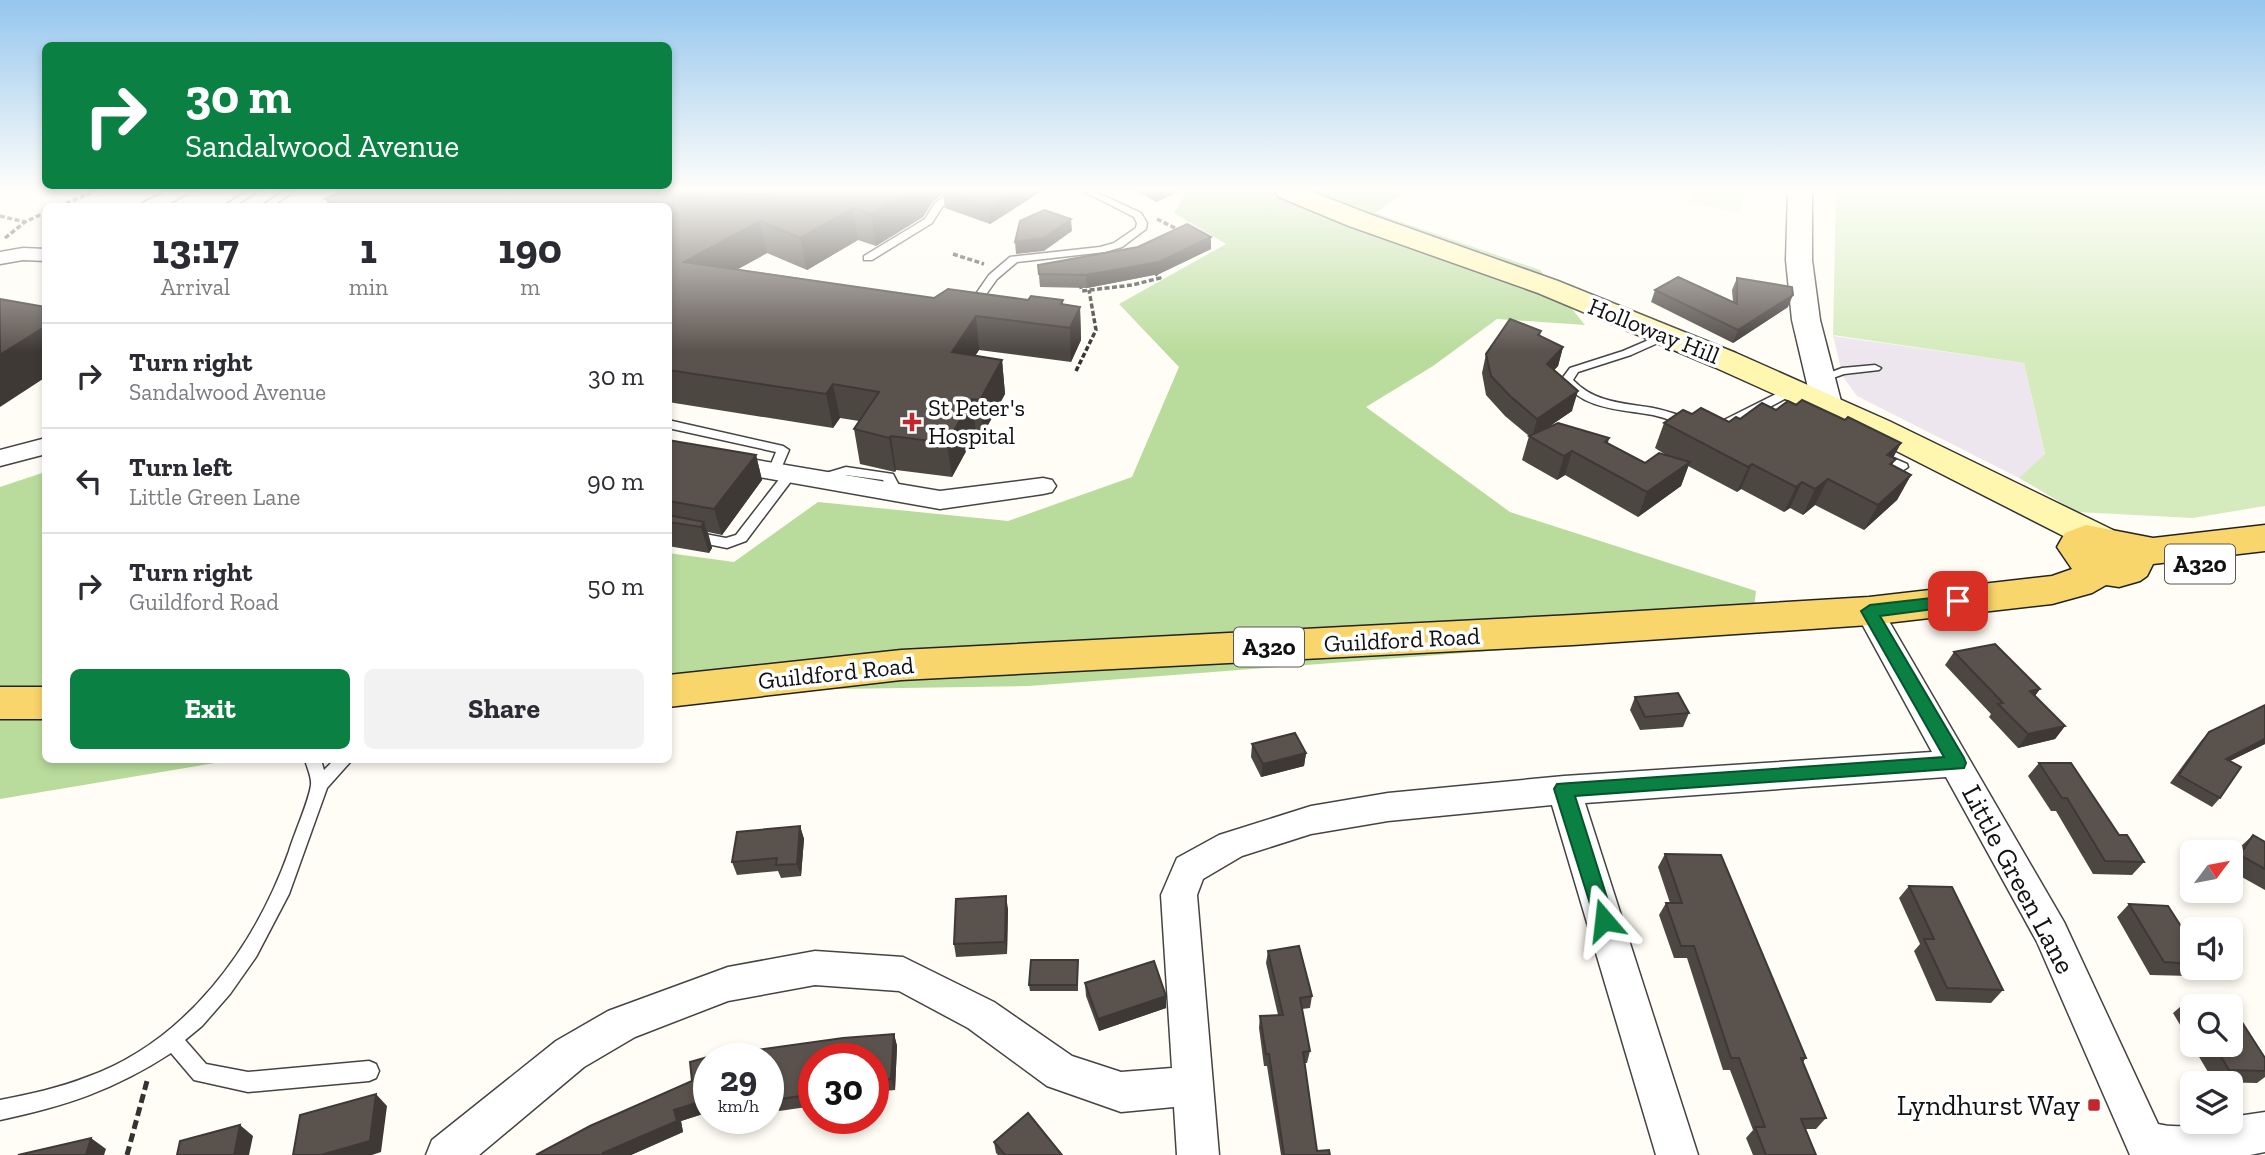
<!DOCTYPE html>
<style>
:root{--surface:#fff;--page:#f2f2f3;--text:#2b2b33;--muted:#7c7c81;--line:#e1e1e2;--accent:#0b8043}
body{margin:0;font-family:"Zilla Slab",serif;background:var(--page);color:var(--text);height:100vh;display:flex;flex-direction:column;font-size:26px;white-space:nowrap}
*{box-sizing:border-box;margin:0}
p{font-size:23px;color:var(--muted)}
.icon{flex:none;width:38px;height:38px;fill:none;stroke:currentColor;stroke-width:2;stroke-linecap:round;stroke-linejoin:round}
.map{position:relative;flex:1;overflow:hidden}
.drawer{position:absolute;left:42px;top:203px;width:630px;height:560px;display:flex;flex-direction:column;background:var(--surface);border-radius:10px;box-shadow:0 4px 10px #0003}
.drawer>*{flex:none}
.guide{position:absolute;left:42px;top:42px;width:630px;height:147px;border-radius:10px;box-shadow:0 4px 10px #0003;background:#0b8043;color:#fff;overflow:hidden}
.needle{width:46px;rotate:58deg}
.tools{position:absolute;left:2180px;top:840px;display:grid;gap:14px}
.tools a{display:grid;place-items:center;width:63px;height:63px;border-radius:10px;background:var(--surface);box-shadow:0 4px 10px #0003;font-size:35px}
.speed{position:absolute;left:693px;top:1043px;display:flex;gap:14px;font-size:35px;font-weight:700;text-align:center}
.speed>*{display:grid;place-content:center;width:91px;height:91px;border-radius:50%;background:var(--surface);box-shadow:0 4px 10px #0003;line-height:1}
.speed small{font-size:18px;font-weight:400}
.speed .limit{border:10px solid #d22;background:#fff;color:#111}
.pin{position:absolute;display:grid;place-items:center;width:60px;height:60px;color:#fff;margin:-30px;border-radius:14px;box-shadow:0 4px 10px #0006}
.me{position:absolute;width:77px;margin:-38px;rotate:343deg;stroke-linejoin:round;filter:drop-shadow(0 0 5px #0008)}
.turn{display:flex;align-items:center;gap:24px;height:147px;padding:0 28px;font-size:32px}
.turn .icon{width:91px;height:91px;stroke-width:2.5}
.turn b{display:block;font-size:49px;line-height:60px}
.eta{display:flex;justify-content:space-evenly;align-items:center;height:119px;text-align:center}
.eta b{font-size:42px;font-weight:800;line-height:49px}
.button{display:flex;gap:14px;margin-top:auto;padding:14px 28px}
.button a{flex:1;height:80px;border-radius:10px;background:var(--accent);color:#fff;font-size:28px;font-weight:800;line-height:80px;text-align:center}
.button a+a{background:var(--page);color:var(--text)}
ul{padding:0;list-style:none}
li{display:flex;align-items:center;gap:21px;height:105px;padding:0 28px;border-top:2px solid var(--line)}
li div{flex:1}
li b{display:block;font-size:26px}
li em{font-style:normal}
.map>svg:first-child{display:block}
.industrial{fill:#eee6ef}
.green{fill:#d5ebbd}
.forest{fill:#b9dc9c}
.pitch{fill:#e6f2cf}
.lines{fill:none;stroke-linecap:round;stroke-linejoin:round}
.service-casing{stroke:#444;stroke-width:3}
.minor-casing{stroke:#444;stroke-width:3}
.tertiary-casing{stroke:#444;stroke-width:3}
.secondary-casing{stroke:#333;stroke-width:3}
.primary-casing{stroke:#222;stroke-width:3}
.path-far1{stroke:#333;stroke-width:3.5;stroke-dasharray:5 2.5;stroke-linecap:butt}
.path{stroke:#333;stroke-width:5;stroke-dasharray:9 4.5;stroke-linecap:butt}
.service{fill:#fff;fill-rule:evenodd}
.minor{fill:#fff;fill-rule:evenodd}
.tertiary{fill:#fff;fill-rule:evenodd}
.secondary{fill:#fff6b0;fill-rule:evenodd}
.primary{fill:#f9d66b;fill-rule:evenodd}
.wall{fill:#4d4742;fill-rule:evenodd}
.shaded-wall{fill:#3f3936}
.building{fill:#5a524d;stroke:#3f3936;stroke-width:2}
.route{fill:#0b8043;stroke:#07532c;stroke-width:2}
.poi-dot{fill:#c4262e;stroke:#fff;stroke-width:2.5}
.labels{text-anchor:middle;stroke-width:7;stroke-linejoin:round;paint-order:stroke}
.shield{fill:#fff;stroke:#585858;stroke-width:2}
.shield-label{font-size:23px;font-weight:bold;fill:#111}
.street-label{font-size:24px;fill:#111;stroke:#fff}
.poi-label{font-size:24px;fill:#111;stroke:#fff;text-anchor:start}
.near-street-label{font-size:28px;fill:#111;stroke:#fff}
.near-poi-label{font-size:28px;fill:#111;stroke:#fff;text-anchor:end}
</style>
<div class="map">
<svg width="2265" height="1155" viewBox="0 0 2265 1155">
<rect width="100%" height="100%" fill="#fffdf5"/>
<polygon class="industrial" points="1833,336 2024,363 2045,455 2019,478 1857,396 1843,377"/>
<polygon class="green" points="1836,191 2265,191 2265,506 2193,518 2077,512 2019,478 2045,454 2024,363 1833,335"/>
<g class="forest">
<polygon points="1185,191 1406,191 1375,213 1540,270 1585,325 1497,319 1433,366 1366,407 1510,512 1756,591 1751,631 1029,686 835,689 669,704 668,553 734,562 818,502 1008,521 1132,477 1179,367 1119,304 1226,244 1174,213 1186,194"/>
<polygon points="45,472 46,760 233,760 0,799 0,487"/>
</g>
<polygon class="pitch" points="1693,191 1747,191 1740,213 1689,202"/>
<g class="lines">
<defs>
<g id="service">
<polygon points="247,191 258,191 235,206 224,206"/>
<polygon points="283,191 294,191 273,206 262,206"/>
<polygon points="952,191 963,191 942,207 932,223 872,260 864,260 864,256 925,219 935,203"/>
<polygon points="1083,191 1094,191 1141,213 1147,223 1146,229 1122,247 1105,252 1017,262 997,279 982,300 974,300 973,298 989,275 1010,257 1100,247 1114,243 1136,228 1137,223 1134,217"/>
<path d="M1665,333L1669,334V338L1631,355L1578,372L1573,380C1595,403 1624,403 1653,408C1668,411 1681,416 1695,420L1697,423L1695,426L1691,427C1678,423 1666,418 1653,415C1619,409 1584,410 1561,380L1570,368L1623,351Z"/>
<polygon points="1875,365 1881,368 1879,370 1844,374 1822,382 1816,378 1842,368"/>
<polygon points="1792,386 1796,387 1796,393 1736,425 1722,428 1716,424"/>
<polygon points="668,420 783,446 789,450 780,471 774,475 768,471 776,452 668,428"/>
<polygon points="1877,451 1907,464 1908,467 1902,471 1873,458 1871,455"/>
<polygon points="846,467 893,474 903,493 901,496 891,496 883,480 846,475 822,484 816,480 826,473"/>
<polygon points="789,472 795,476 746,541 727,548 668,536 668,527 726,538 736,535 784,473"/>
<path d="M305,760H321L324,770L334,760H352L327,788L289,894L256,957L230,994L202,1026L185,1040L206,1064L248,1072L369,1061L376,1064L379,1071L376,1078L369,1081L248,1092L194,1080L171,1053C114,1090 66,1106 0,1120V1100C30,1094 59,1088 87,1077C186,1042 255,947 289,851C294,834 309,801 311,785C312,778 307,767 305,760Z"/>
</g>
<g id="minor">
<polygon points="168,191 192,191 165,206 141,206 144,202"/>
<polygon points="23,248 46,249 46,261 23,260 0,264 0,252"/>
<polygon points="46,438 46,454 0,466 0,450"/>
<polygon points="668,445 940,491 1043,478 1052,480 1056,486 1052,492 1043,494 940,509 668,461"/>
<path d="M1869,601L1879,604L2064,922L2158,1124C2181,1130 2207,1122 2231,1122V1117L2265,1112V1152L2250,1155H2130L2037,942L1946,777L1585,803L1698,1155H1656L1552,805L1388,821L1311,834L1242,856L1203,879L1197,895L1219,1155H1177L1174,1107L1121,1112L1047,1086L968,1028L899,991L815,985L728,1001L635,1037L584,1067L479,1155H426L432,1140L556,1041L608,1011L728,967L815,951L903,957L994,1002L1072,1056L1121,1072L1172,1068L1161,895L1177,858L1219,835L1311,806L1388,793L1564,776L1932,752L1855,611L1859,604Z"/>
</g>
<polygon id="tertiary" points="1788,191 1812,191 1812,260 1820,320 1842,405 1838,411 1827,414 1816,411 1812,405 1792,320 1786,260"/>
<polygon id="secondary" points="1275,191 1310,191 1369,214 1558,281 1736,353 1889,421 2113,530 2119,539 2113,548 2100,552 2087,548 1865,435 1714,367 1538,293 1349,226 1279,197"/>
<g id="primary">
<polygon points="2086,525 2153,538 2265,525 2265,551 2153,564 2147,576 2140,581 2119,587 2106,585 2092,593 2052,604 1869,625 1573,645 901,680 668,707 668,675 901,650 1573,615 1869,597 2052,576 2072,569 2057,547 2065,533"/>
<rect x="0" y="687" width="46" height="32"/>
</g>
</defs>
<use href="#service" class="service-casing"/>
<use href="#minor" class="minor-casing"/>
<use href="#tertiary" class="tertiary-casing"/>
<use href="#secondary" class="secondary-casing"/>
<use href="#primary" class="primary-casing"/>
<g class="path-far1">
<polyline points="59,206 96,191"/>
<polyline points="0,216 25,222"/>
<polyline points="1157,219 1181,231"/>
<polyline points="5,238 25,222 46,212"/>
<polyline points="953,254 984,264"/>
<polyline points="1080,284 1082,291 1132,285 1160,278 1154,272"/>
<polyline points="1076,371 1096,330 1089,290"/>
</g>
<polyline class="path" points="127,1155 147,1081"/>
<use href="#service" class="service"/>
<use href="#minor" class="minor"/>
<use href="#tertiary" class="tertiary"/>
<use href="#secondary" class="secondary"/>
<use href="#primary" class="primary"/>
</g>
<g class="wall">
<polygon points="341,191 1042,191 990,224 945,208 943,194 933,201 923,217 876,246 858,240 807,270 767,253 738,269 934,298 1063,300 1063,305 1080,307 1081,340 1071,362 979,350 975,356 1002,360 1005,394 983,434 976,433 952,477 896,470 895,472 860,464 854,429 859,421 840,418 833,428 668,402 668,206 329,205 325,199"/>
<polygon points="1137,191 1181,191 1156,202"/>
<polygon points="1211,237 1211,249 1159,274 1087,288 1040,287 1038,265"/>
<polygon points="1737,278 1788,307 1733,343 1651,302 1655,290 1733,302 1732,290"/>
<polygon points="1541,331 1540,336 1563,347 1558,366 1554,370 1572,411 1547,428 1609,438 1608,443 1645,463 1666,455 1655,448 1664,423 1692,414 1729,422 1796,405 1845,420 1901,443 1893,458 1896,459 1892,465 1911,475 1897,500 1864,530 1815,505 1803,515 1790,508 1784,512 1741,489 1737,492 1688,466 1681,486 1638,517 1565,475 1557,480 1522,460 1529,436 1505,416 1486,395 1482,373 1486,354"/>
<polygon points="668,440 756,455 762,480 722,535 708,532 712,548 709,553 668,546"/>
<polygon points="1954,652 2040,689 2035,696 2065,726 2055,739 2018,748 1989,717 1991,714 1945,665"/>
<polygon points="1635,697 1689,713 1683,727 1640,730 1630,710"/>
<polygon points="2265,705 2265,744 2230,761 2220,798 2212,807 2170,783 2201,741 2209,732"/>
<polygon points="1252,744 1306,753 1304,766 1261,777 1251,757"/>
<polygon points="2039,763 2119,835 2144,862 2132,875 2093,874 2056,811 2051,811 2028,776"/>
<polygon points="800,826 804,839 801,876 781,878 778,871 737,875 732,862"/>
<polygon points="2253,835 2265,842 2265,890 2231,871 2231,861 2239,848"/>
<polygon points="1665,854 1806,1058 1803,1062 1826,1118 1816,1129 1806,1129 1816,1155 1753,1155 1746,1138 1753,1130 1730,1070 1723,1070 1687,958 1674,958 1659,915 1666,903 1670,903 1658,867"/>
<polygon points="1909,886 2003,990 1991,1003 1936,1001 1914,951 1920,944 1899,898"/>
<polygon points="2129,904 2193,945 2193,968 2201,968 2191,976 2150,975 2117,917"/>
<polygon points="1008,909 1007,954 956,957 954,944"/>
<polygon points="1268,951 1312,996 1310,1008 1302,1009 1310,1051 1307,1063 1305,1063 1317,1151 1330,1155 1281,1155 1267,1066 1264,1066 1259,1028 1260,1016 1278,1015 1266,963"/>
<polygon points="1078,966 1078,991 1030,991 1029,985"/>
<polygon points="1085,983 1166,996 1166,1008 1099,1031 1086,996"/>
<path d="M2187,1001L2265,1058V1077L2257,1083L2214,1082L2173,1013ZM2193,1006L2231,1045H2193Z"/>
<polygon points="894,1034 897,1046 895,1090 873,1092 873,1059 814,1059 814,1106 779,1111 774,1100 775,1092 768,1094 768,1059 709,1059 709,1112 681,1121 683,1132 631,1155 536,1155 590,1126 692,1081 690,1062 743,1047 745,1052 843,1038"/>
<polygon points="994,1142 1062,1155 998,1155 996,1153"/>
</g>
<g class="shaded-wall">
<polygon points="687,191 718,191 723,212 705,215 680,195"/>
<polygon points="780,191 839,191 785,214"/>
<polygon points="911,191 948,191 943,191 943,194 933,201 923,217 876,246 871,214"/>
<polygon points="1014,191 1042,191 990,224 989,207"/>
<polygon points="1156,191 1181,191 1156,202"/>
<polygon points="853,208 858,240 807,270 800,238"/>
<polygon points="1071,219 1072,231 1044,251 1016,254 1015,242"/>
<polygon points="760,221 767,253 693,294 684,262"/>
<polygon points="1211,237 1211,249 1159,274 1087,288 1086,275"/>
<polygon points="1793,295 1788,307 1733,343 1738,330"/>
<polygon points="1080,307 1081,340 1071,362 1070,328"/>
<polygon points="976,316 979,350 956,386 952,352"/>
<polygon points="46,326 46,377 0,407 0,355"/>
<polygon points="1563,347 1558,366 1542,383 1547,364"/>
<polygon points="1002,360 1005,394 983,434 980,400"/>
<polygon points="833,384 840,418 833,428 826,394"/>
<polygon points="1578,391 1572,411 1532,438 1537,419"/>
<polygon points="972,399 976,433 952,477 947,443"/>
<polygon points="891,436 896,470 895,472 889,438"/>
<polygon points="1901,443 1887,468 1887,455"/>
<polygon points="1572,451 1565,475 1557,480 1564,456"/>
<polygon points="756,455 762,480 722,535 714,509"/>
<polygon points="1690,462 1681,486 1638,517 1647,492"/>
<polygon points="1752,464 1741,489 1737,492 1748,467"/>
<polygon points="1911,475 1897,500 1864,530 1878,505"/>
<polygon points="1828,479 1815,505 1803,515 1815,489"/>
<polygon points="1802,482 1790,508 1784,512 1796,487"/>
<polygon points="704,522 712,548 709,553 701,527"/>
<polygon points="2040,689 2030,702 2030,691"/>
<polygon points="2065,726 2055,739 2018,748 2028,734"/>
<polygon points="2265,739 2265,744 2217,767 2226,759"/>
<polygon points="1306,753 1304,766 1261,777 1263,764"/>
<polygon points="800,826 804,839 801,876 797,864"/>
<polygon points="1006,896 1008,909 1007,954 1005,942"/>
<polygon points="1166,996 1166,1008 1099,1031 1098,1019"/>
<polygon points="894,1034 897,1046 895,1090 891,1079"/>
<polygon points="775,1078 780,1090 768,1094 768,1081"/>
<polygon points="376,1094 387,1106 381,1152 372,1155 321,1155"/>
<polygon points="709,1099 709,1112 681,1121 683,1132 631,1155 603,1155 603,1153 674,1110"/>
<polygon points="240,1125 253,1136 249,1155 234,1155"/>
<polygon points="91,1138 106,1149 104,1155 86,1155"/>
</g>
<g class="building">
<polygon points="341,191 687,191 680,195 689,200 703,193 765,194 803,191 911,191 871,214 853,208 800,238 760,221 684,262 934,298 948,289 1028,300 1031,296 1063,300 1061,304 1080,307 1070,328 976,316 952,352 1002,360 980,400 972,399 947,443 891,436 889,438 854,429 879,392 833,384 826,394 668,370 668,206 326,206 334,202 325,199"/>
<polygon points="943,191 1014,191 989,207"/>
<polygon points="1044,210 1071,219 1044,238 1015,242 1020,221"/>
<polygon points="1187,224 1211,237 1159,262 1086,275 1039,274 1038,265 1138,247"/>
<polygon points="1678,277 1737,304 1737,278 1792,287 1793,295 1738,330 1655,290"/>
<polygon points="0,299 46,307 46,326 0,355"/>
<polygon points="1510,319 1541,331 1538,335 1563,347 1547,364 1578,391 1537,419 1510,396 1491,376 1486,354"/>
<polygon points="1802,400 1845,420 1848,417 1901,443 1887,455 1896,459 1890,464 1911,475 1878,505 1828,479 1815,489 1802,482 1796,487 1752,464 1748,467 1664,423 1683,410 1692,414 1701,408 1729,422 1736,417 1740,419 1762,403 1776,410 1788,401 1796,405"/>
<polygon points="1558,423 1609,438 1605,442 1645,463 1659,453 1690,462 1647,492 1572,451 1564,456 1529,436"/>
<polygon points="668,440 756,455 714,509 668,501"/>
<polygon points="668,515 704,522 701,527 668,522"/>
<polygon points="1995,644 2040,689 2030,691 2065,726 2028,734 1998,704 2003,703 1954,652"/>
<polygon points="1678,693 1689,713 1645,717 1635,697"/>
<polygon points="2265,705 2265,739 2226,759 2241,767 2220,798 2179,775 2209,732"/>
<polygon points="1295,733 1306,753 1263,764 1252,744"/>
<polygon points="2039,763 2071,763 2119,835 2127,835 2144,862 2105,861 2067,798 2062,798"/>
<polygon points="800,826 797,864 776,865 777,858 732,862 737,832"/>
<polygon points="2253,835 2265,842 2265,869 2240,855"/>
<polygon points="1665,854 1721,855 1806,1058 1801,1058 1826,1118 1801,1119 1816,1155 1766,1155 1755,1127 1765,1127 1739,1058 1731,1058 1694,946 1681,946 1666,903 1682,903"/>
<polygon points="1909,886 1952,887 2003,990 1947,988 1924,939 1934,939"/>
<polygon points="1006,896 1005,942 954,944 956,899"/>
<polygon points="2129,904 2168,906 2193,945 2193,964 2164,962"/>
<polygon points="1299,946 1312,996 1300,998 1310,1051 1303,1052 1317,1151 1329,1150 1330,1155 1284,1155 1269,1054 1266,1054 1260,1016 1283,1015 1268,951"/>
<polygon points="1031,960 1078,960 1077,985 1029,985"/>
<polygon points="1154,961 1166,996 1098,1019 1085,983"/>
<polygon points="2187,1001 2229,1002 2265,1058 2265,1071 2229,1070 2214,1045 2231,1045 2231,1006 2193,1006 2193,1010"/>
<polygon points="894,1034 891,1079 873,1080 873,1059 814,1059 814,1094 774,1100 775,1078 768,1081 768,1059 709,1059 709,1099 674,1110 677,1121 603,1153 603,1155 536,1155 590,1126 692,1081 690,1062 743,1047 743,1052 843,1038"/>
<polygon points="376,1094 370,1141 321,1155 293,1155 300,1115"/>
<polygon points="1028,1113 1062,1155 1005,1155 994,1142"/>
<polygon points="240,1125 234,1155 177,1155 180,1141"/>
<polygon points="91,1138 86,1155 18,1155"/>
</g>
<linearGradient id="sky" x2="0" y2="1"><stop stop-color="#95c6ee"/><stop offset="0.54" stop-color="#fffefa"/><stop offset="1" stop-color="#fffefa" stop-opacity="0"/></linearGradient>
<rect width="2265" height="352" fill="url(#sky)"/>
<polygon class="route" points="1958,595 1964,597 1966,601 1964,605 1880,616 1964,758 1966,763 1964,768 1575,796 1614,920 1611,926 1604,929 1597,926 1554,789 1557,784 1944,757 1861,611 1870,605"/>
<g class="poi-dot">
<path d="M908.5 411.5h7v7h7v7h-7v7h-7v-7h-7v-7h7z"/>
<rect x="2087" y="1098" width="14" height="14" rx="3.5"/>
</g>
<g class="labels">
<g class="shield">
<rect x="2165" y="544.5" width="70" height="39" rx="5"/>
<rect x="1234" y="627.5" width="70" height="39" rx="5"/>
</g>
<g class="shield-label">
<text x="2200" y="572">A320</text>
<text x="1269" y="655">A320</text>
</g>
<g class="street-label">
<text transform="translate(1654 331) rotate(22)" y="8">Holloway Hill</text>
<text transform="translate(1402 640) rotate(-3)" y="8">Guildford Road</text>
<text transform="translate(836 673) rotate(-6)" y="8">Guildford Road</text>
</g>
<g class="poi-label">
<text x="928" y="416">St Peter's<tspan x="928" dy="28">Hospital</tspan></text>
</g>
<g class="near-street-label">
<text transform="translate(2019 879) rotate(62)" y="10">Little Green Lane</text>
</g>
<g class="near-poi-label">
<text x="2080" y="1115">Lyndhurst Way</text>
</g>
</g>
</svg>
<div class="tools">
<a><svg class="needle" viewBox="-14 -14 28 28"><path d="M0-13l5 13h-10z" fill="#e53935"/><path d="M0 13l5-13h-10z" fill="#7c7c81"/></svg></a>
<a><svg class="icon" aria-label="sound" viewBox="0 0 24 24"><path d="M4 9h4l5-4v14l-5-4H4zM17 9q2 3 0 6"/></svg></a>
<a><svg class="icon" aria-label="search" viewBox="0 0 24 24"><circle cx="10" cy="10" r="6"/><path d="M15 15l6 6"/></svg></a>
<a><svg class="icon" aria-label="layers" viewBox="0 0 24 24"><path d="M12 4l9 5-9 5-9-5zM3 14l9 5 9-5"/></svg></a>
</div>
<div class="speed"><div>29<small>km/h</small></div><div class="limit">30</div></div>
<div class="pin" style="left:1958px;top:601px;background:#d93025"><svg class="icon" aria-label="arrive" viewBox="0 0 24 24"><path d="M6 21V4h12l-3 4 3 4H6"/></svg></div>
<svg class="me" style="left:1604px;top:920px" viewBox="-20 -20 40 40"><path d="M0-17L14 15 0 8-14 15z" fill="#0b8043" stroke="#fff" stroke-width="4"/></svg>
<div class="guide">
<div class="turn"><svg class="icon" aria-label="right" viewBox="0 0 24 24"><path d="M7 20v-9h11M14 6l5 5-5 5"/></svg><div><b>30 m</b>Sandalwood Avenue</div></div>
</div>
<section class="drawer">
<div class="eta">
<div><b>13:17</b><p>Arrival</p></div>
<div><b>1</b><p>min</p></div>
<div><b>190</b><p>m</p></div>
</div>
<ul>
<li><svg class="icon" aria-label="right" viewBox="0 0 24 24"><path d="M7 20v-9h11M14 6l5 5-5 5"/></svg><div><b>Turn right</b><p>Sandalwood Avenue</p></div><em>30 m</em></li>
<li><svg class="icon" aria-label="left" viewBox="0 0 24 24"><path d="M17 20v-9H6M10 6l-5 5 5 5"/></svg><div><b>Turn left</b><p>Little Green Lane</p></div><em>90 m</em></li>
<li><svg class="icon" aria-label="right" viewBox="0 0 24 24"><path d="M7 20v-9h11M14 6l5 5-5 5"/></svg><div><b>Turn right</b><p>Guildford Road</p></div><em>50 m</em></li>
</ul>
<div class="button"><a>Exit</a><a>Share</a></div>
</section>
</div>
